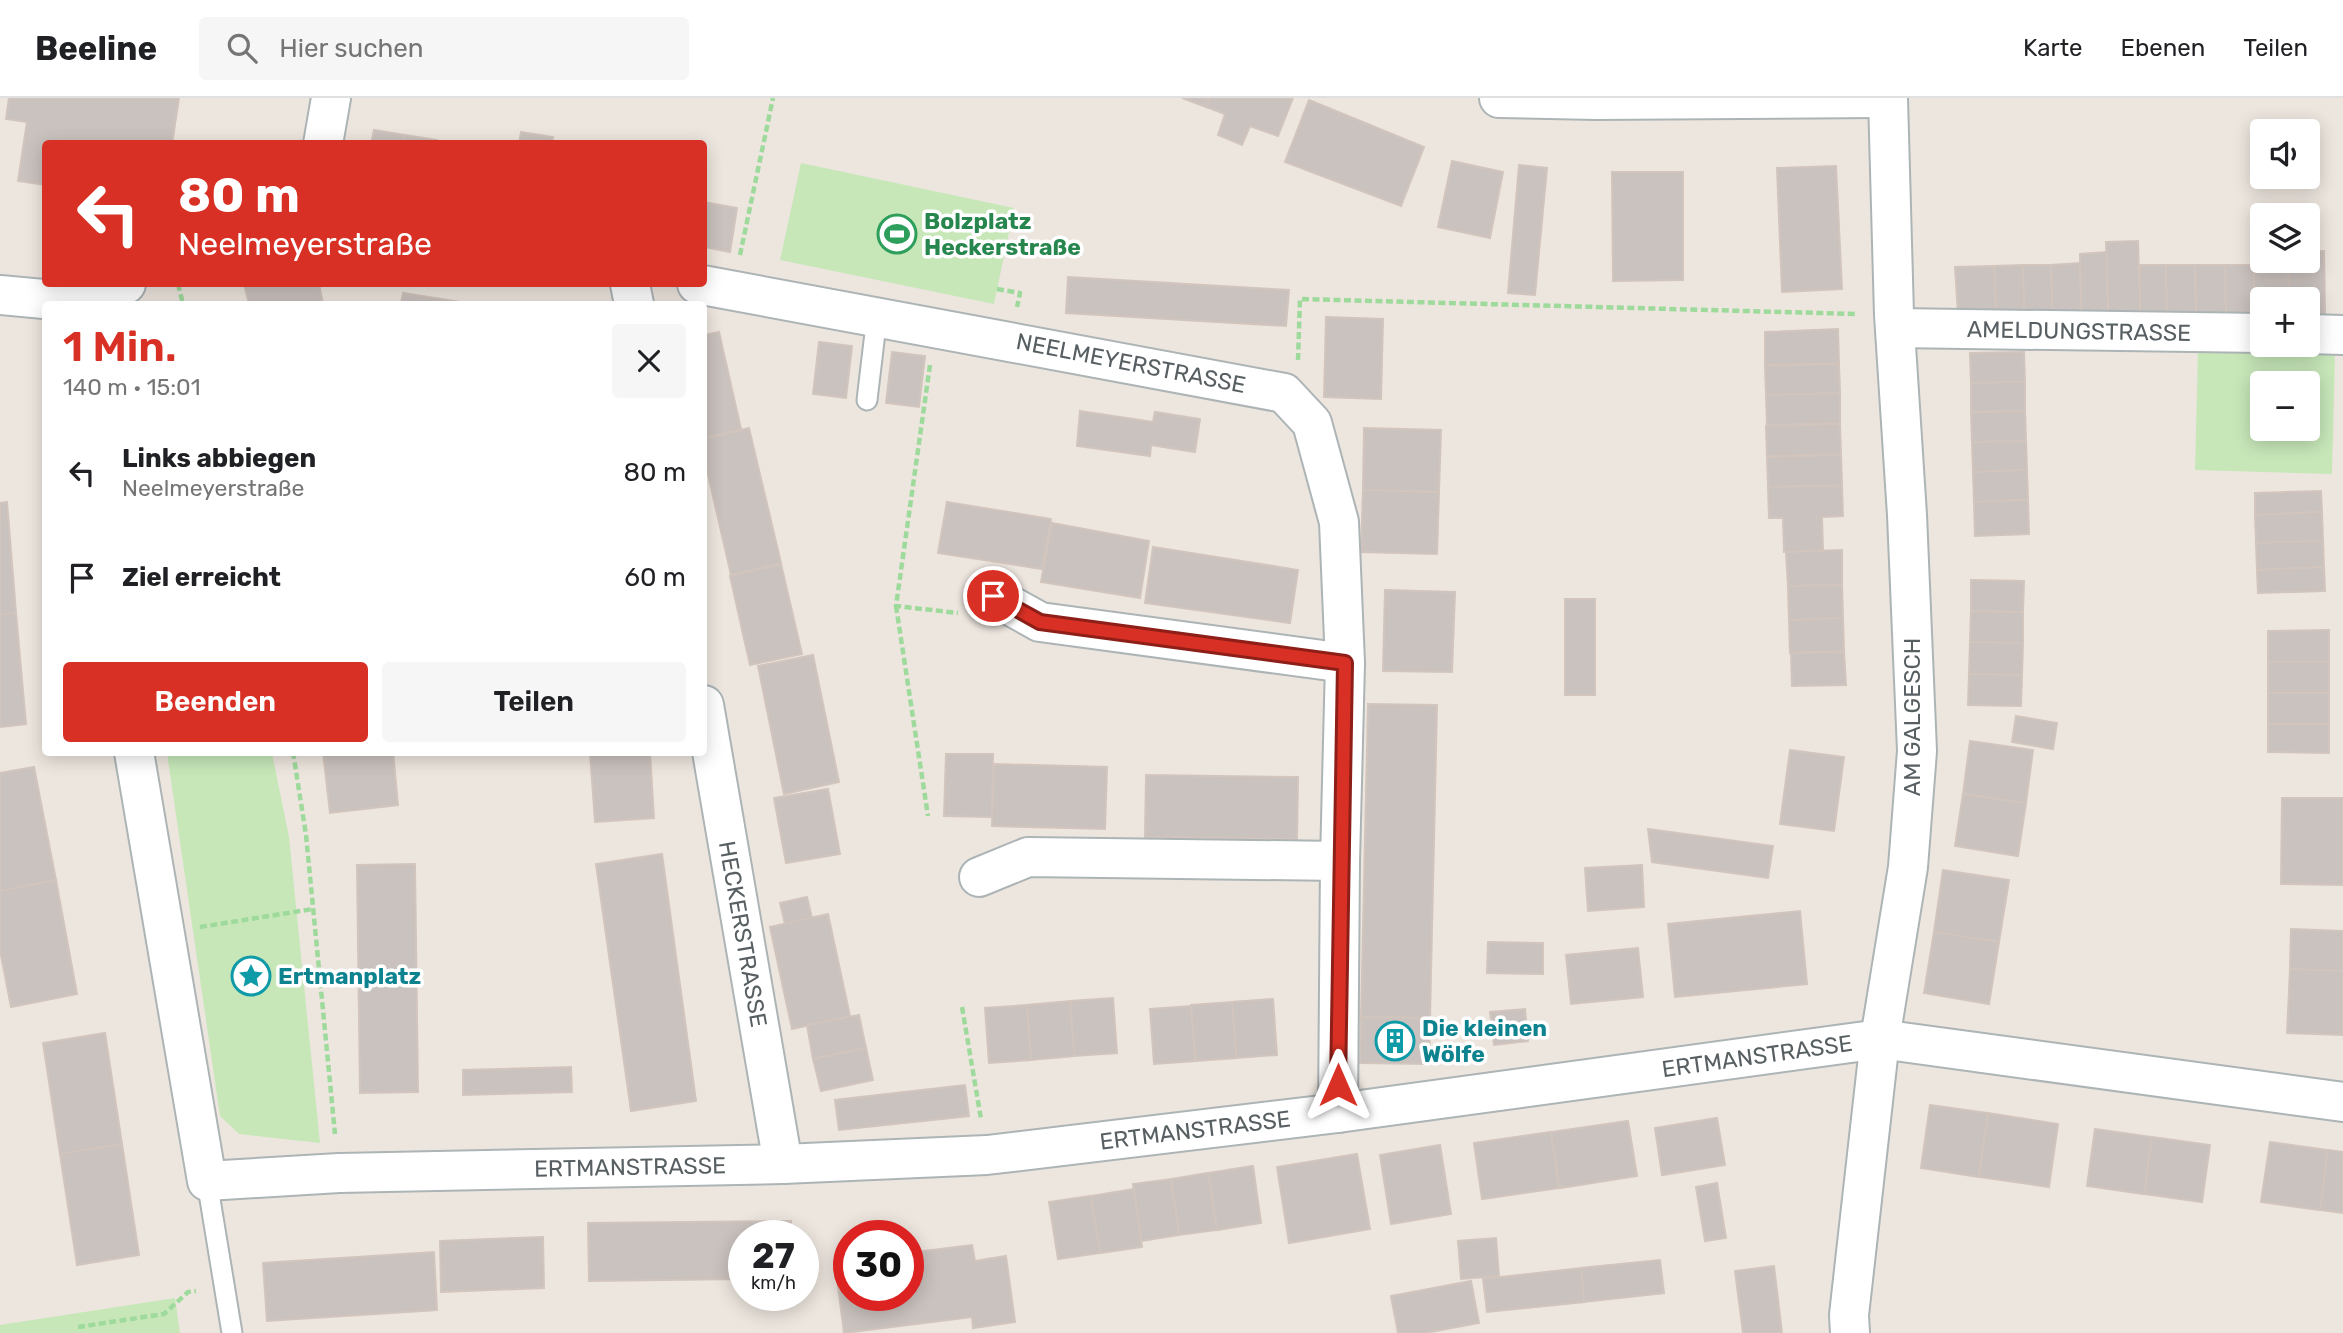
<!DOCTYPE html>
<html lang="de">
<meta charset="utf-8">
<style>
:root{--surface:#fff;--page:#f6f6f6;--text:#202124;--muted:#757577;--line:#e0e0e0;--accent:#d93025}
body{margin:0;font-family:Rubik,sans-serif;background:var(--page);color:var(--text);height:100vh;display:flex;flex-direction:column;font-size:26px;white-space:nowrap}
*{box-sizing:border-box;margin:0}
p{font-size:23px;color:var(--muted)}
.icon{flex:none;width:38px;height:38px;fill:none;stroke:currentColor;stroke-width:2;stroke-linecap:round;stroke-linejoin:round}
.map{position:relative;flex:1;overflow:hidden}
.drawer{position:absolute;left:42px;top:203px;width:665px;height:455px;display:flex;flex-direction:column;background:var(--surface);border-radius:7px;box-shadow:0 4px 18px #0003}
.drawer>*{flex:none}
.banner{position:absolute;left:42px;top:42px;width:665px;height:147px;border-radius:7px;box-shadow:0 4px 18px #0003;background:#d93025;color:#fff;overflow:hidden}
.fabs{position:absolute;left:2250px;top:21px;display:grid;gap:14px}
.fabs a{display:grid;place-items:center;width:70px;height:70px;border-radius:7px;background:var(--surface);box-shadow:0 4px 18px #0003;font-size:35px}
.speed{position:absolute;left:728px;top:1122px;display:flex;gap:14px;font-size:35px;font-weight:700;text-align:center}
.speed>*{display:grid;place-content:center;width:91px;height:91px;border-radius:50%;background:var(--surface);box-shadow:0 4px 18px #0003;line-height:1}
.speed small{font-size:18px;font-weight:400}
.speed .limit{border:10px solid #d22;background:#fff;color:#111}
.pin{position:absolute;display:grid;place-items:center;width:60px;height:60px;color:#fff;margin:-30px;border:4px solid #fff;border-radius:50%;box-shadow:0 2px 7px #0007}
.me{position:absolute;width:77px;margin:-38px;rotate:0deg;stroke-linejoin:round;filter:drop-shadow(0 0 5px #0008)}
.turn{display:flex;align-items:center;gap:24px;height:147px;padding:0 21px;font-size:32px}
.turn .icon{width:91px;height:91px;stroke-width:2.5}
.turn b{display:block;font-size:49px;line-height:60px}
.round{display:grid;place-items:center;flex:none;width:74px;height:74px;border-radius:7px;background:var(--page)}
.summary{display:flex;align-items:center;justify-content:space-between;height:119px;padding:0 21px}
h1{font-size:42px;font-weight:600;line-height:52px;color:var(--accent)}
.cta{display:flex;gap:14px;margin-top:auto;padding:14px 21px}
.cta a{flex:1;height:80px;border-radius:7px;background:var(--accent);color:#fff;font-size:28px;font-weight:600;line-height:80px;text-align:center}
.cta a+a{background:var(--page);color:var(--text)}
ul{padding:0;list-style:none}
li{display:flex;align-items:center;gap:21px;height:105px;padding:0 21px}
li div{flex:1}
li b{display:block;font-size:26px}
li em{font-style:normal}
header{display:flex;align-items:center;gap:42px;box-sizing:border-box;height:98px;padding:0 35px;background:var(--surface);border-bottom:2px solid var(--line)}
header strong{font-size:33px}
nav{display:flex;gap:38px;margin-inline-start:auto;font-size:24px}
.search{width:490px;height:63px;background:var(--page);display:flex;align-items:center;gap:18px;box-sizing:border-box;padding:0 24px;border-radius:7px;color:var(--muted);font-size:26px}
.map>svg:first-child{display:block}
.green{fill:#c7e7b9;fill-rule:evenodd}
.building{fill:#cac2be;stroke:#d2c5bd;stroke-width:2}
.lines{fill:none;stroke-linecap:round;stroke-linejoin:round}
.lane-casing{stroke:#adb4b6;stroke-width:23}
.street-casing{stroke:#adb4b6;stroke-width:42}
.path{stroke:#9eda9b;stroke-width:4.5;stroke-dasharray:7 3.5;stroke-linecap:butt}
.lane{stroke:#fff;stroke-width:19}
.street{stroke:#fff;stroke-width:38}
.route-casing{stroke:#8d1f18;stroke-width:18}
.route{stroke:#d93025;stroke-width:12}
.labels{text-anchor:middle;stroke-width:7;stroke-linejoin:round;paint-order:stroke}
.leisure-label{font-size:23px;font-weight:bold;fill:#27864d;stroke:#fff;text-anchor:start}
.street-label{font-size:23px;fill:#585f62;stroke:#fff}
.culture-label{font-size:23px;font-weight:bold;fill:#0d838f;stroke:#fff;text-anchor:start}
</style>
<header>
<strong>Beeline</strong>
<div class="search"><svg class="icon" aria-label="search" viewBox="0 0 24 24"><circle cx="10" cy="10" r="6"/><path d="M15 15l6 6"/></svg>Hier suchen</div>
<nav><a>Karte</a><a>Ebenen</a><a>Teilen</a></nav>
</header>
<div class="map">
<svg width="2343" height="1235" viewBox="0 0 2343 1235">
<rect width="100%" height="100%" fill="#ede6df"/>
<g class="green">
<polygon points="801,65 1014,110 994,206 780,162"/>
<path d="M2198,251L2335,255L2332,376L2195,372ZM2263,285H2308V331H2263Z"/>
<polygon points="167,655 272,655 289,739 320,1045 239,1036 220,1018"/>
<polygon points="175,1200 180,1235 0,1235 0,1227"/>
</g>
<g class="building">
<polygon points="9,0 179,0 172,46 46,46 46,87 18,83 27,24 6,21"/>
<polygon points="1182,0 1210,0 1206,9"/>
<polygon points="1210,0 1293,0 1278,38 1250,28 1242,47 1218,37 1225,16 1206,9"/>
<polygon points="1309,2 1424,49 1401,108 1285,64"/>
<polygon points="374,32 405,37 404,46 371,46"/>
<polygon points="521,34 553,39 552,46 519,46"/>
<polygon points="405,37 437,42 436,46 404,46"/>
<polygon points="1452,63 1503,74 1490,140 1438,129"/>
<polygon points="1519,67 1547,70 1535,197 1508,195"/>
<polygon points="1836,68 1842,191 1782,194 1777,70"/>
<polygon points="1612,74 1683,74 1683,182 1613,183"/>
<polygon points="704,104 737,110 730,154 704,149"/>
<polygon points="2138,143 2140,216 2108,216 2106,144"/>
<polygon points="2308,153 2324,153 2325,217 2308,218 2308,201 2289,201 2288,163 2308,163"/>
<polygon points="2106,154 2108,216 2081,215 2080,156"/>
<polygon points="2080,165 2081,215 2052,216 2051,167"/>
<polygon points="2023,167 2051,167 2052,216 2024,216"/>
<polygon points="2023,167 2024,216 1996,217 1994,168"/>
<polygon points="2140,167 2166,167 2167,216 2140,216"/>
<polygon points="2166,167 2195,167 2196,216 2167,216"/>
<polygon points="2195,167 2225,167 2226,216 2196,216"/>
<polygon points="2225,167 2254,167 2254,216 2226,216"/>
<polygon points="2254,167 2288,168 2289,201 2263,201 2263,217 2254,216"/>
<polygon points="1994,168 1996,217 1958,217 1955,169"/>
<polygon points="1068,179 1289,192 1286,228 1066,215"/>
<polygon points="244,186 319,186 323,206 249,206"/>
<polygon points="403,195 473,206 401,206"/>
<polygon points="1326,219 1383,221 1381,301 1324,299"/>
<polygon points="1838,231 1839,265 1765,267 1765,234"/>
<polygon points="719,234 741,331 704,340 704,237"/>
<polygon points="819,244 852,248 846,300 813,296"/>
<polygon points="892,254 925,258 919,309 886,305"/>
<polygon points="2024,254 2025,284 1971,285 1970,255"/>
<polygon points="1839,266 1840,295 1766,297 1765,268"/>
<polygon points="2025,284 2025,313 1971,314 1971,285"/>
<polygon points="1840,295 1840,325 1767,327 1766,297"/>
<polygon points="1080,313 1153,324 1155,314 1200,321 1195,354 1151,347 1150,358 1077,348"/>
<polygon points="2025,313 2026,343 1972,344 1971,314"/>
<polygon points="1840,326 1841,356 1767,358 1766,328"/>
<polygon points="749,330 781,465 731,477 704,359 704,341"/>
<polygon points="1364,330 1441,332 1439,394 1363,392"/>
<polygon points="2026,343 2027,372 1973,374 1972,344"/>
<polygon points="1841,357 1842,387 1768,389 1767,359"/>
<polygon points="2027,372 2028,402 1974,404 1973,374"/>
<polygon points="1842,388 1843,418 1822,419 1823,452 1784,454 1783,420 1769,420 1768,389"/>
<polygon points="1363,392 1439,394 1437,456 1361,454"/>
<polygon points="2321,393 2322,414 2255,417 2255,395"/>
<polygon points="2028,402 2029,436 1975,438 1974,404"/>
<polygon points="7,404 16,515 0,517 0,405"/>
<polygon points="947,404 1051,421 1042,471 938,455"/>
<polygon points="2322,414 2323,443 2256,445 2255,417"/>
<polygon points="1052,425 1149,443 1140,500 1041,484"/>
<polygon points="2323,443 2324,469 2257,472 2256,445"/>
<polygon points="1153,449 1298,472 1290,525 1145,505"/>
<polygon points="1842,452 1842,487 1788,488 1786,454"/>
<polygon points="781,466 802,556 750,567 730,478"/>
<polygon points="2324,469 2325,493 2258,495 2257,472"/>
<polygon points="1971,482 2024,483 2023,514 1971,513"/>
<polygon points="1842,487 1843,520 1789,522 1788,488"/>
<polygon points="1385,492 1455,494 1452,574 1383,573"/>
<rect x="1565" y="501" width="30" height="96"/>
<polygon points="1971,513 2023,514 2023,545 1970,544"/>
<polygon points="16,515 26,626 0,629 0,517"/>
<polygon points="1843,520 1844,553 1790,555 1789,522"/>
<polygon points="2329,532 2329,564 2268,564 2268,533"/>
<polygon points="1970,544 2023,545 2022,577 1969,576"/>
<polygon points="1844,554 1846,587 1792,588 1791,555"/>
<polygon points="813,557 839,684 784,696 758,568"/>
<rect x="2268" y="564" width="61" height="31"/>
<polygon points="1969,576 2022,577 2021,608 1968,607"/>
<rect x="2268" y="595" width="61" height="31"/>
<polygon points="1368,606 1437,607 1430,920 1361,919"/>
<polygon points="2016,618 2057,625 2053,651 2012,644"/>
<polygon points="2268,626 2329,626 2329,655 2268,654"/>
<polygon points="1970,643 2033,652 2026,705 1963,696"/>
<polygon points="1790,652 1844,659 1834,733 1780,726"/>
<polygon points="323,654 393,654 398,707 330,715"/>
<polygon points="590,654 650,654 654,720 595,724"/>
<polygon points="946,656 993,656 992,719 944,718"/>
<polygon points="994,666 1107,669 1105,731 992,728"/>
<polygon points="34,669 56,782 0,793 0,675"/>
<polygon points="1146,677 1298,679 1297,741 1145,739"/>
<polygon points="828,691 840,756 786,765 774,700"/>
<polygon points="1963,696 2026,705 2018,758 1955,748"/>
<polygon points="2282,700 2343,700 2343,787 2281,786"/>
<polygon points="1648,731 1773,748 1768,780 1652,764"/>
<polygon points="662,756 696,1003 631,1013 596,766"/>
<polygon points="415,766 418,994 360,995 357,767"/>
<polygon points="1642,767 1644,809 1588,813 1585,770"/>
<polygon points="1943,772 2009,782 1999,844 1934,834"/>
<polygon points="56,782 77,896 11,909 0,852 0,793"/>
<polygon points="807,799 812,820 785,826 780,805"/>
<polygon points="1800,813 1807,886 1675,899 1668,826"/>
<polygon points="828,816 850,918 792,931 770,829"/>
<polygon points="2291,831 2343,833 2343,873 2290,871"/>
<polygon points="1934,834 1999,844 1989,906 1924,895"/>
<polygon points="1488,844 1543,845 1543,876 1487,875"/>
<polygon points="1638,850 1643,899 1571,906 1566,857"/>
<polygon points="2290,871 2343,873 2343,937 2287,935"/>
<polygon points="1113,900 1117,955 1074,958 1070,903"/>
<polygon points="1273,901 1277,957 1236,960 1232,904"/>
<polygon points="1070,903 1074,958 1031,962 1027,907"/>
<polygon points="1232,904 1236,960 1196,963 1191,907"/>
<polygon points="1027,907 1031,962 989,965 985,910"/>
<polygon points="1191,908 1195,963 1154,966 1150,911"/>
<polygon points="1525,911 1528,943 1494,947 1490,914"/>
<polygon points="859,917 866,950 813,961 807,927"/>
<polygon points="1361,919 1430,920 1429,966 1360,965"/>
<polygon points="105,935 122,1046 60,1056 43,945"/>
<polygon points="866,950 873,982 821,993 813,961"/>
<polygon points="571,969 572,994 463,997 463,972"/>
<polygon points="965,987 969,1018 839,1032 835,1002"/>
<polygon points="1930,1007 1988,1015 1979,1079 1921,1070"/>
<polygon points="1988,1015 2058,1026 2049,1089 1979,1079"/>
<polygon points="1717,1020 1725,1067 1662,1077 1655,1030"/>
<polygon points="1628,1023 1637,1078 1560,1090 1551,1034"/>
<polygon points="2095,1031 2152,1039 2144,1096 2087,1088"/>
<polygon points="1551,1034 1559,1090 1482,1101 1474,1045"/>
<polygon points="2152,1039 2210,1047 2202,1104 2144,1096"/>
<polygon points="2270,1044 2328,1052 2320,1112 2261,1104"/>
<polygon points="122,1046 139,1157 77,1167 60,1056"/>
<polygon points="1440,1047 1451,1116 1391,1126 1380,1057"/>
<polygon points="2328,1052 2343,1054 2343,1115 2320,1112"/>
<polygon points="1357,1056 1370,1131 1289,1145 1277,1069"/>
<polygon points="1253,1068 1261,1125 1217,1132 1208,1075"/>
<polygon points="1208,1075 1217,1132 1179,1137 1171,1081"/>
<polygon points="1171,1081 1179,1137 1141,1143 1133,1086"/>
<polygon points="1717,1085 1726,1140 1705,1143 1696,1089"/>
<polygon points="1134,1091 1142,1149 1100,1155 1091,1098"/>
<polygon points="1091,1098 1100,1155 1058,1161 1049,1104"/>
<polygon points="791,1123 791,1138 744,1138 744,1181 589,1183 588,1125"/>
<polygon points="543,1139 544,1190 441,1194 440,1143"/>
<polygon points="1496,1140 1499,1178 1461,1181 1458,1143"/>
<polygon points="972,1147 975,1163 1006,1158 1015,1224 973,1230 972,1219 844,1235 835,1165 849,1164 849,1197 908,1197 908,1155"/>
<polygon points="434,1154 437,1212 267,1223 263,1165"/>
<polygon points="1660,1162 1664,1195 1584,1204 1581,1170"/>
<polygon points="1774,1168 1782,1235 1743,1235 1735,1173"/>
<polygon points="1581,1170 1584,1204 1487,1214 1483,1181"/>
<polygon points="1471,1183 1479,1225 1425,1235 1398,1235 1391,1198"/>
</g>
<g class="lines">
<defs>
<g id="lane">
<polyline points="867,302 877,218"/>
<polyline points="207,1083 232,1235"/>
</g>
<g id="street">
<polyline points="1499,0 1596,2 1880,0"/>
<polyline points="323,46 331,0"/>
<polyline points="630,186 634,206"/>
<polyline points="697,186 1284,295 1312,325 1339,424 1345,565 1340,763 1338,1015"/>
<polyline points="0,197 65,203 126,186"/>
<polyline points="1895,230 2263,235"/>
<polyline points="2308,236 2343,237"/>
<polyline points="993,498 1040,524 1345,565"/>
<polyline points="704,607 783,1066"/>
<polyline points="134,654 207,1083 339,1075 783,1066 987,1057 1338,1015 1880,941 2343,1004"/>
<polyline points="979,779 1028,759 1340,763"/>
<polyline points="1850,1235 1849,1217 1880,941 1908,769 1917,653 1907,417 1894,217 1888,0"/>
</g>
</defs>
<use href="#lane" class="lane-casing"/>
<use href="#street" class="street-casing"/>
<g class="path">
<polyline points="740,157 773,0"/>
<polyline points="178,186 183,206"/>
<polyline points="997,191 1020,195 1017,209"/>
<polyline points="1298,262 1300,201 1857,216"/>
<polyline points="930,267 896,508 958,515"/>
<polyline points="896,508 928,718"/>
<polyline points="293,654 306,737 335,1036"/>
<polyline points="200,829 313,811"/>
<polyline points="962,909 981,1021"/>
<polyline points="78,1229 164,1216 188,1194 196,1193"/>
</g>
<use href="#lane" class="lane"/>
<use href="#street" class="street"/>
</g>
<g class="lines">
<defs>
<polyline id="route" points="993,498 1040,524 1345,565 1338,987"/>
</defs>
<use href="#route" class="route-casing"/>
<use href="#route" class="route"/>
</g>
<defs>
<symbol id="stadium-ring" viewBox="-11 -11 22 22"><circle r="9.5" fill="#fff" stroke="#2e9e5b" stroke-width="1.5"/><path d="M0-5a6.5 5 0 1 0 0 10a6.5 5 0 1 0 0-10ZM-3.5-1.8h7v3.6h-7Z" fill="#2e9e5b"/></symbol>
<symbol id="sight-ring" viewBox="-11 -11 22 22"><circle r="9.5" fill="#fff" stroke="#0f9aa8" stroke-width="1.5"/><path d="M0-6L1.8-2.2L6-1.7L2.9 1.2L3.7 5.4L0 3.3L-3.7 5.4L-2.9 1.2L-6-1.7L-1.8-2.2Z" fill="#0f9aa8"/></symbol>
<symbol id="building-ring" viewBox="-11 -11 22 22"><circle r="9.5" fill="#fff" stroke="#0f9aa8" stroke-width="1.5"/><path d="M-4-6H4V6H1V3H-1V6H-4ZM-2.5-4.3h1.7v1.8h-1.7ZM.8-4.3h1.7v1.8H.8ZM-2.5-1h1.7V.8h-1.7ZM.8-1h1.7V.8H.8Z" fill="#0f9aa8"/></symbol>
</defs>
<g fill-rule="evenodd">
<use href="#stadium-ring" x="875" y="114" width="44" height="44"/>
<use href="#sight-ring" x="229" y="856" width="44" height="44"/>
<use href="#building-ring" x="1373" y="921" width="44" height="44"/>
</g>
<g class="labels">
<g class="leisure-label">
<text x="924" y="131">Bolzplatz<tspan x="924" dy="26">Heckerstraße</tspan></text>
</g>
<g class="street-label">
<text transform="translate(2079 233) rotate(1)" y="8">AMELDUNGSTRASSE</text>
<text transform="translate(1131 265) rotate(11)" y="8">NEELMEYERSTRASSE</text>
<text transform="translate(1912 619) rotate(-90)" y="8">AM GALGESCH</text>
<text transform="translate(743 836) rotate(80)" y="8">HECKERSTRASSE</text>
<text transform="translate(1757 958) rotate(-8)" y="8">ERTMANSTRASSE</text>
<text transform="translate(1195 1032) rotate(-7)" y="8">ERTMANSTRASSE</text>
<text transform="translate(630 1069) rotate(-1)" y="8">ERTMANSTRASSE</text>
</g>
<g class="culture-label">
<text x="278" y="886">Ertmanplatz</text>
<text x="1422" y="938">Die kleinen<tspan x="1422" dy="26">Wölfe</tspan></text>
</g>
</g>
</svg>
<div class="fabs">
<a><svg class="icon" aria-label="sound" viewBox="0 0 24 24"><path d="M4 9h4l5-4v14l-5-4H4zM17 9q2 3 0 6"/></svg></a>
<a><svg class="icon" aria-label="layers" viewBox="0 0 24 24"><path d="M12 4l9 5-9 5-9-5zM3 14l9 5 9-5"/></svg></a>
<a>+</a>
<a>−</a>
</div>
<div class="speed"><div>27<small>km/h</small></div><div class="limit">30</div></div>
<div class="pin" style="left:993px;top:498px;background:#d93025"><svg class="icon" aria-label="arrive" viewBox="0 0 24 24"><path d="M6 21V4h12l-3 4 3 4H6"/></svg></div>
<svg class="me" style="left:1338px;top:987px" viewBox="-20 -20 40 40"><path d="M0-17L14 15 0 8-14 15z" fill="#d93025" stroke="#fff" stroke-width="4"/></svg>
<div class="banner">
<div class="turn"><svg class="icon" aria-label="left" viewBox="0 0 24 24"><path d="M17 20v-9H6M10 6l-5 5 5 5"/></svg><div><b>80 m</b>Neelmeyerstraße</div></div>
</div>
<section class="drawer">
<div class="summary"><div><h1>1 Min.</h1><p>140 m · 15:01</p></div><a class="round"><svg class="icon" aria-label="close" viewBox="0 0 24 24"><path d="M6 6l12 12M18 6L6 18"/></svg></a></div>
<ul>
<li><svg class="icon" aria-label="left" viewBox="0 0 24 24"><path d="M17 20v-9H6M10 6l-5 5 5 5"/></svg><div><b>Links abbiegen</b><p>Neelmeyerstraße</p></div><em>80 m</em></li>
<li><svg class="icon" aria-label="arrive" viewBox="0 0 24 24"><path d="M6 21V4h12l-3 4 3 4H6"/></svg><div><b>Ziel erreicht</b></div><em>60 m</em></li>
</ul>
<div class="cta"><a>Beenden</a><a>Teilen</a></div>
</section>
</div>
